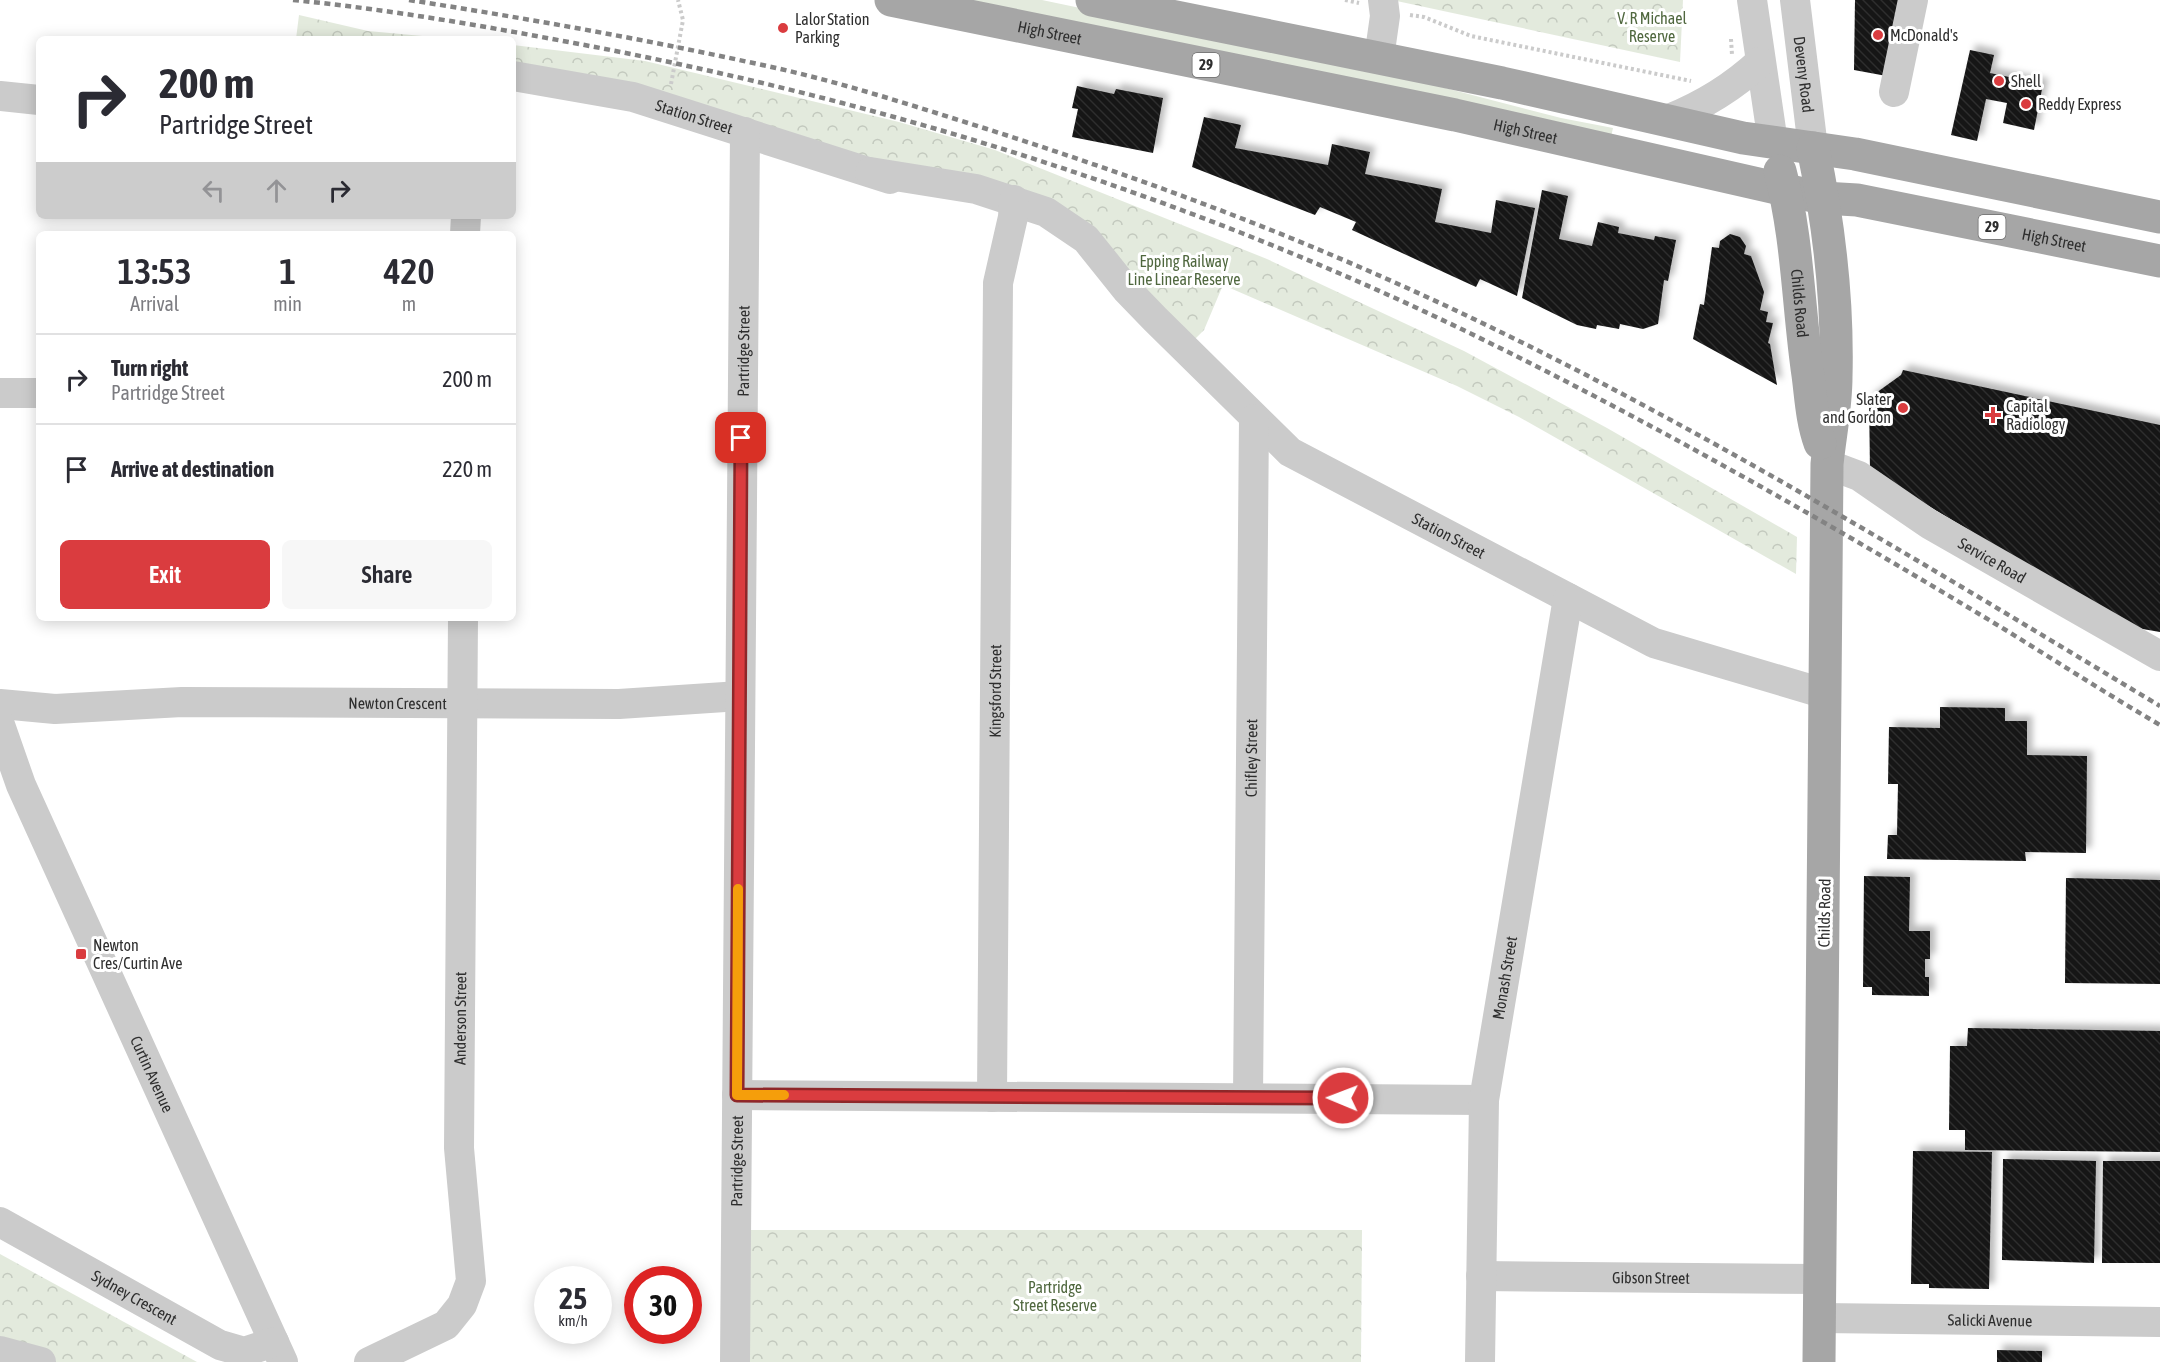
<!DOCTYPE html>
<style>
:root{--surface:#fff;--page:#f7f7f7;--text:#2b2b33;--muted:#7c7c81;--line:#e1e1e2;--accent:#da3c3f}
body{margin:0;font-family:"Asap Condensed",sans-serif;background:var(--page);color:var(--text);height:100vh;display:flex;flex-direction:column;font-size:22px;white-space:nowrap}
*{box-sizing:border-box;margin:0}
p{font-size:20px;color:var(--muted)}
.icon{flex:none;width:33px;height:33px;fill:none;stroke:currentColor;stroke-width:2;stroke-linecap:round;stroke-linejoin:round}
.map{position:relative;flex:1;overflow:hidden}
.sheet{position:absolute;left:36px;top:231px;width:480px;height:390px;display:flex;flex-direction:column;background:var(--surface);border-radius:9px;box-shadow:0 3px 15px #0003}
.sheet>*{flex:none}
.guide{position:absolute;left:36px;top:36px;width:480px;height:183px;border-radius:9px;box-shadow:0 3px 15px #0003;background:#fff;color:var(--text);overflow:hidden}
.speed{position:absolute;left:534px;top:1266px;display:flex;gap:12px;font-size:30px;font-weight:700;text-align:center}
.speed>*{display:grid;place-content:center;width:78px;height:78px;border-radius:50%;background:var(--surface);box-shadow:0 3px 15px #0003;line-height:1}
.speed small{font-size:15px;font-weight:400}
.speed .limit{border:9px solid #d22;background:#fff;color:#111}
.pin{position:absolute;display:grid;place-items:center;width:51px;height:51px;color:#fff;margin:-26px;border-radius:12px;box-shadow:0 3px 9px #0006}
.me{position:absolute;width:66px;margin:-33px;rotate:271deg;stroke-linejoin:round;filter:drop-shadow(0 0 4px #0008)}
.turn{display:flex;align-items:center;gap:21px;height:126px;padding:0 24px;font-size:27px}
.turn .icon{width:78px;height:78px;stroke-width:2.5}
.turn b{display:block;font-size:42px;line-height:51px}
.lanes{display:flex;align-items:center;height:57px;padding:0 24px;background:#0003;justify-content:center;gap:30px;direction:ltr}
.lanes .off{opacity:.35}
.eta{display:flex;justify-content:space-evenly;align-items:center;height:102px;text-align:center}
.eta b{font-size:36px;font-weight:600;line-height:42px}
.cta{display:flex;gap:12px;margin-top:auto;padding:12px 24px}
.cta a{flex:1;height:69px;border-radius:9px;background:var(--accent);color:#fff;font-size:24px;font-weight:600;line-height:69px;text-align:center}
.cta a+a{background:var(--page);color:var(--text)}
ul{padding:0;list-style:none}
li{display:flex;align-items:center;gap:18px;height:90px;padding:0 24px;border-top:2px solid var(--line)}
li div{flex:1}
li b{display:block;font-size:22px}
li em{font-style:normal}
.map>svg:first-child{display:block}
.green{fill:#e3eadd}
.park{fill:url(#park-crowns)}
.building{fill:url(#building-back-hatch);filter:url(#shadow)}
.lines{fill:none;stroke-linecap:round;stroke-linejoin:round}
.path{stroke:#cbcbcb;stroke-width:4;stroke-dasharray:3 3;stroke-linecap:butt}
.minor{stroke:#cbcbcb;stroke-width:30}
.major{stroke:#a6a6a6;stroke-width:33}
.rail{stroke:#838383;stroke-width:4.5;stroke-dasharray:6 4.5;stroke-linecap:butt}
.route-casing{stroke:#8e2729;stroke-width:15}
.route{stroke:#da3c3f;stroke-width:10}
.slow{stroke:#f59e0b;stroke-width:10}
.poi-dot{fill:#da3c3f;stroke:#fff;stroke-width:2}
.labels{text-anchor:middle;stroke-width:6;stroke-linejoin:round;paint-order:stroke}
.shield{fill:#fff;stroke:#6d6d6d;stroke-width:1.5}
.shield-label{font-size:15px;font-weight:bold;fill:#2e2e2e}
.park-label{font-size:16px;fill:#4f673e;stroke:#fff}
.poi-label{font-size:16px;fill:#2e2e2e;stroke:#fff;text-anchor:start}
.street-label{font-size:16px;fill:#2e2e2e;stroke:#fff}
</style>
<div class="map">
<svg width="2160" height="1362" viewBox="0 0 2160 1362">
<defs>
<pattern id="park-crowns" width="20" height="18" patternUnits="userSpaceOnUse" patternTransform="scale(1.5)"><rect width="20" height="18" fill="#e3eadd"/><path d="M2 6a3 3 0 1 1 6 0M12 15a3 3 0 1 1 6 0" fill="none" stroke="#c3c9be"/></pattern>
<pattern id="building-back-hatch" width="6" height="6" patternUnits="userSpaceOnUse" patternTransform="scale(1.5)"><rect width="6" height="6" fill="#151515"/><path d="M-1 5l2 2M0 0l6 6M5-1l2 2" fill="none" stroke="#2f2f2f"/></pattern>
<filter id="shadow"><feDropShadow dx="5.5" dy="-5.5" stdDeviation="3" flood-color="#0004"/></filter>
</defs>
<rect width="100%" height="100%" fill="#fff"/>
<polygon class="green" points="942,0 1042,0 1376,70 1561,118 1613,128 1611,137"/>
<g class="park">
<polygon points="1392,0 1683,0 1680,62"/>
<polygon points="299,15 368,31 455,39 296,39"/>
<polygon points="513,45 645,61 899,122 995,150 1267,259 1464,351 1607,428 1797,537 1796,574 1519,417 1457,386 1223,285 1204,330 1194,340 1083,228 513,67"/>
<polygon points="750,1230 1362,1230 1361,1362 749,1362"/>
<polygon points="0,1254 197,1362 0,1362"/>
</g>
<g class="building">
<polygon points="1855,0 1909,0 1892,77 1854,70"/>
<polygon points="1970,50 1994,55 1990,73 2043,84 2034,130 2003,123 2007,103 1986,99 1977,141 1951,135"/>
<polygon points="1077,86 1114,94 1116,89 1163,98 1153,153 1072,137 1078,109 1072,108"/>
<polygon points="1204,117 1241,125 1235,148 1328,165 1332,144 1370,152 1365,174 1442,189 1435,222 1491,233 1496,200 1535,208 1517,296 1480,279 1476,287 1352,230 1356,222 1320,207 1315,215 1192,167"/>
<polygon points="1542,190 1568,196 1559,239 1592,246 1598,222 1619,227 1618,233 1654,240 1655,236 1676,240 1668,281 1664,280 1658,324 1643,329 1620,324 1619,329 1597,325 1596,329 1577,325 1522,298"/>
<polygon points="1730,234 1740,237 1746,246 1744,254 1751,256 1764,292 1760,310 1768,312 1766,322 1773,323 1768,343 1770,344 1777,385 1693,339 1700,304 1704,305 1712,247 1719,248 1720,241"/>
<polygon points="1903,370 2160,425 2160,632 2131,627 1870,471 1869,398 1901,375"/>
<polygon points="1940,707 2005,708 2005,721 2027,721 2027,755 2087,756 2086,853 2025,852 2026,861 1887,859 1888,835 1897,835 1898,784 1888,784 1889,727 1940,728"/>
<polygon points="1864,876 1910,877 1909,931 1930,931 1930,959 1925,959 1925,977 1929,977 1929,996 1872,995 1872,987 1863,987"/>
<polygon points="2066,878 2160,880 2160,984 2065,983"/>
<polygon points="1968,1028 2160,1031 2160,1152 1965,1150 1965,1130 1949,1130 1950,1046 1967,1046"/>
<polygon points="1913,1151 1992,1152 1989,1289 1929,1288 1929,1284 1911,1284"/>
<polygon points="2003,1159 2096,1161 2094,1263 2002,1260"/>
<polygon points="2103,1161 2160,1161 2160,1263 2102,1263"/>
<polygon points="1997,1350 2042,1351 2042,1362 1997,1362"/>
</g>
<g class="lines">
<g class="path">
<polyline points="1345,0 1359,3"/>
<polyline points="1410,15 1424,17 1471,36 1691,81"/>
<polyline points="1731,39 1732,55"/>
<polyline points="671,84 683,20 678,0"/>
</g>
<g class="minor">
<polyline points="1752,0 1773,143"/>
<path id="s1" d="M1795,0L1813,148"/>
<polyline points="1379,58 1385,16 1383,0"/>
<path id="s2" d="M513,76L633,97L890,179"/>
<polyline points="1894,92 1913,0"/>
<polyline points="0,96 39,100"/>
<path d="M1669,119C1704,105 1732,88 1760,62"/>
<path id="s3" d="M870,172L976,189L1046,212L1086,239L1126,289L1155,319L1290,452L1654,643L1826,694"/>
<polyline points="465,234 466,216"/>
<polyline points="0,393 39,393"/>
<path id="s4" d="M1827,464L1859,476L1929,524L2160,656"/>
<path id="s5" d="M0,704L55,709L182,702L619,704L740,696"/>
<path id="s6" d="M0,725L21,785L283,1362"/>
<polyline points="737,1095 1484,1100"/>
<path id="s7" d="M992,1097L998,283L1013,217L1014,200"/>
<path id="s8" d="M1248,1097L1254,419"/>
<path id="s9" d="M0,1222L220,1345L244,1352L274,1342"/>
<path id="s10" d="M1481,1276L1820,1279"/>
<path id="s11" d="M1820,1318L2160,1322"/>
<polyline points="0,1351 41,1362"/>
<path id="s12" d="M369,1362L446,1325L462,1305L471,1281L459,1148L463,618"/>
<path id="s13" d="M735,1362L745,132"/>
<path id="s14" d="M1480,1362L1484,1100L1568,598"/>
</g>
<g class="major">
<path id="s15" d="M891,0L1455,115L1785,190L1823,198L1857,200L2160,261"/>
<polyline points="1092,0 1502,83 1743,138 1855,154 2160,217"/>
<path d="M1813,148C1829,224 1838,300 1836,377C1836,406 1830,435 1827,464L1819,1362"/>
<path id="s16" d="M1780,171C1798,238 1798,306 1808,375C1811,398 1812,421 1820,443"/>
</g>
<g class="rail">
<path d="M293,0C395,10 495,28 595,47C907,107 1213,205 1498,347C1671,433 1839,529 2004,629C2056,661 2107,694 2160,725"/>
<path d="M409,0C531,19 654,41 776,68C847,84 917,107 987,129C1112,169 1235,213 1355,265C1634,385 1900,550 2160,706"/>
</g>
</g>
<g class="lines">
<defs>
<polyline id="route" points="741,438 737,1095 1343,1098"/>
</defs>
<use href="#route" class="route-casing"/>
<use href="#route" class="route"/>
<polyline class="slow" points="738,889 737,1095 784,1095"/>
</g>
<g class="poi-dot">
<circle cx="783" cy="28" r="6"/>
<circle cx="1878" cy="35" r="6"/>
<circle cx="1999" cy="81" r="6"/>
<circle cx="2026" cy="104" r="6"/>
<circle cx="1903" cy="408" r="6"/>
<path d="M1990 406h6v6h6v6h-6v6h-6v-6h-6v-6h6z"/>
<rect x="75" y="948" width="12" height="12" rx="3"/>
</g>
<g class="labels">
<g class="shield">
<rect x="1192.5" y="53" width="27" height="24" rx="4.5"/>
<rect x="1978.5" y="215" width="27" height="24" rx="4.5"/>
</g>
<g class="shield-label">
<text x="1206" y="70">29</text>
<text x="1992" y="232">29</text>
</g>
<g class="park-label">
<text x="1652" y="24">V. R Michael<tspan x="1652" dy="18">Reserve</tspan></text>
<text x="1184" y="267">Epping Railway<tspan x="1184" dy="18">Line Linear Reserve</tspan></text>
<text x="1055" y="1293">Partridge<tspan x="1055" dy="18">Street Reserve</tspan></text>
</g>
<g class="poi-label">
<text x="795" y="25">Lalor Station<tspan x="795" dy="18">Parking</tspan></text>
<text x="1890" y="41">McDonald's</text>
<text x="2011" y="87">Shell</text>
<text x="2038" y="110">Reddy Express</text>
<text x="1891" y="405" text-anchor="end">Slater<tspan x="1891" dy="18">and Gordon</tspan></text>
<text x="2006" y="412">Capital<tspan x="2006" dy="18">Radiology</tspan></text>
<text x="93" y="951">Newton<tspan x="93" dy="18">Cres/Curtin Ave</tspan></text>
</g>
<g class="street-label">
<text dy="6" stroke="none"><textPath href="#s15" startOffset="162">High Street</textPath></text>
<text dy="6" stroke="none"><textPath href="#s1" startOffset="75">Deveny Road</textPath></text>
<text dy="6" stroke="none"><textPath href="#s2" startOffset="186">Station Street</textPath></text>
<text dy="6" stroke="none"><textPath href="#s15" startOffset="648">High Street</textPath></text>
<text dy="6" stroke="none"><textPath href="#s15" startOffset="1188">High Street</textPath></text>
<text dy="6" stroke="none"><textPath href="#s16" startOffset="134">Childs Road</textPath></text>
<text dy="6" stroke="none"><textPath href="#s13" startOffset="1011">Partridge Street</textPath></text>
<text dy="6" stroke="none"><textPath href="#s3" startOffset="704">Station Street</textPath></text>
<text dy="6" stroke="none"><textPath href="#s4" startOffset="192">Service Road</textPath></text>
<text dy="6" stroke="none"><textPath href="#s7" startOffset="406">Kingsford Street</textPath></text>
<text dy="6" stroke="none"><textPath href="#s5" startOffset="398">Newton Crescent</textPath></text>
<text dy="6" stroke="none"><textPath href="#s8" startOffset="339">Chifley Street</textPath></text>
<text transform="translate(1824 913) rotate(-89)" y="6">Childs Road</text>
<text dy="6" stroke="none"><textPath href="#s14" startOffset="386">Monash Street</textPath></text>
<text dy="6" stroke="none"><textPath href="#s12" startOffset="400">Anderson Street</textPath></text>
<text dy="6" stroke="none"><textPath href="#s6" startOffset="381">Curtin Avenue</textPath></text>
<text dy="6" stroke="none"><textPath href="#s13" startOffset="201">Partridge Street</textPath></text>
<text dy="6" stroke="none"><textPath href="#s10" startOffset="170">Gibson Street</textPath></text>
<text dy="6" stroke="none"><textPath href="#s9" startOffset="154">Sydney Crescent</textPath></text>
<text dy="6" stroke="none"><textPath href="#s11" startOffset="170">Salicki Avenue</textPath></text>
</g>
</g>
</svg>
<div class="speed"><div>25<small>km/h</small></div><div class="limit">30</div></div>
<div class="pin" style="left:741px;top:438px;background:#d93025"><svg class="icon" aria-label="arrive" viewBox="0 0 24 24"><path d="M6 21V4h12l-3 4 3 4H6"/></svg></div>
<svg class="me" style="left:1343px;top:1098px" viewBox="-20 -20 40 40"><circle r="17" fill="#da3c3f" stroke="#fff" stroke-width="3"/><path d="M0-11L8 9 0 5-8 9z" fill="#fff"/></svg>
<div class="guide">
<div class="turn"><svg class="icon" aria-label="right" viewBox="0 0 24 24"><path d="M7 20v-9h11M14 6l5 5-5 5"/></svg><div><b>200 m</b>Partridge Street</div></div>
<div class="lanes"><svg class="icon off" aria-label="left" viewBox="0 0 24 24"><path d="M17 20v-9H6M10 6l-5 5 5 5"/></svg><svg class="icon off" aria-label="ahead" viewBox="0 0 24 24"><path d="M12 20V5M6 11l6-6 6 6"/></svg><svg class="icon" aria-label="right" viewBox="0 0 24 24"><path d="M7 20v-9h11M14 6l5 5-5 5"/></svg></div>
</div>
<section class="sheet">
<div class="eta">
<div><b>13:53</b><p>Arrival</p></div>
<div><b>1</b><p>min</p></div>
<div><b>420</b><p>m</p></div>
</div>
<ul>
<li><svg class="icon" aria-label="right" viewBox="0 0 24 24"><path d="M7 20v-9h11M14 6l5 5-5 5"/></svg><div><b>Turn right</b><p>Partridge Street</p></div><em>200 m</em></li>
<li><svg class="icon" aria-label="arrive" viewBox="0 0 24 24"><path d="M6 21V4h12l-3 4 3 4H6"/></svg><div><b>Arrive at destination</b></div><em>220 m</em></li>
</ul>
<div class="cta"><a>Exit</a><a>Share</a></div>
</section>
</div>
